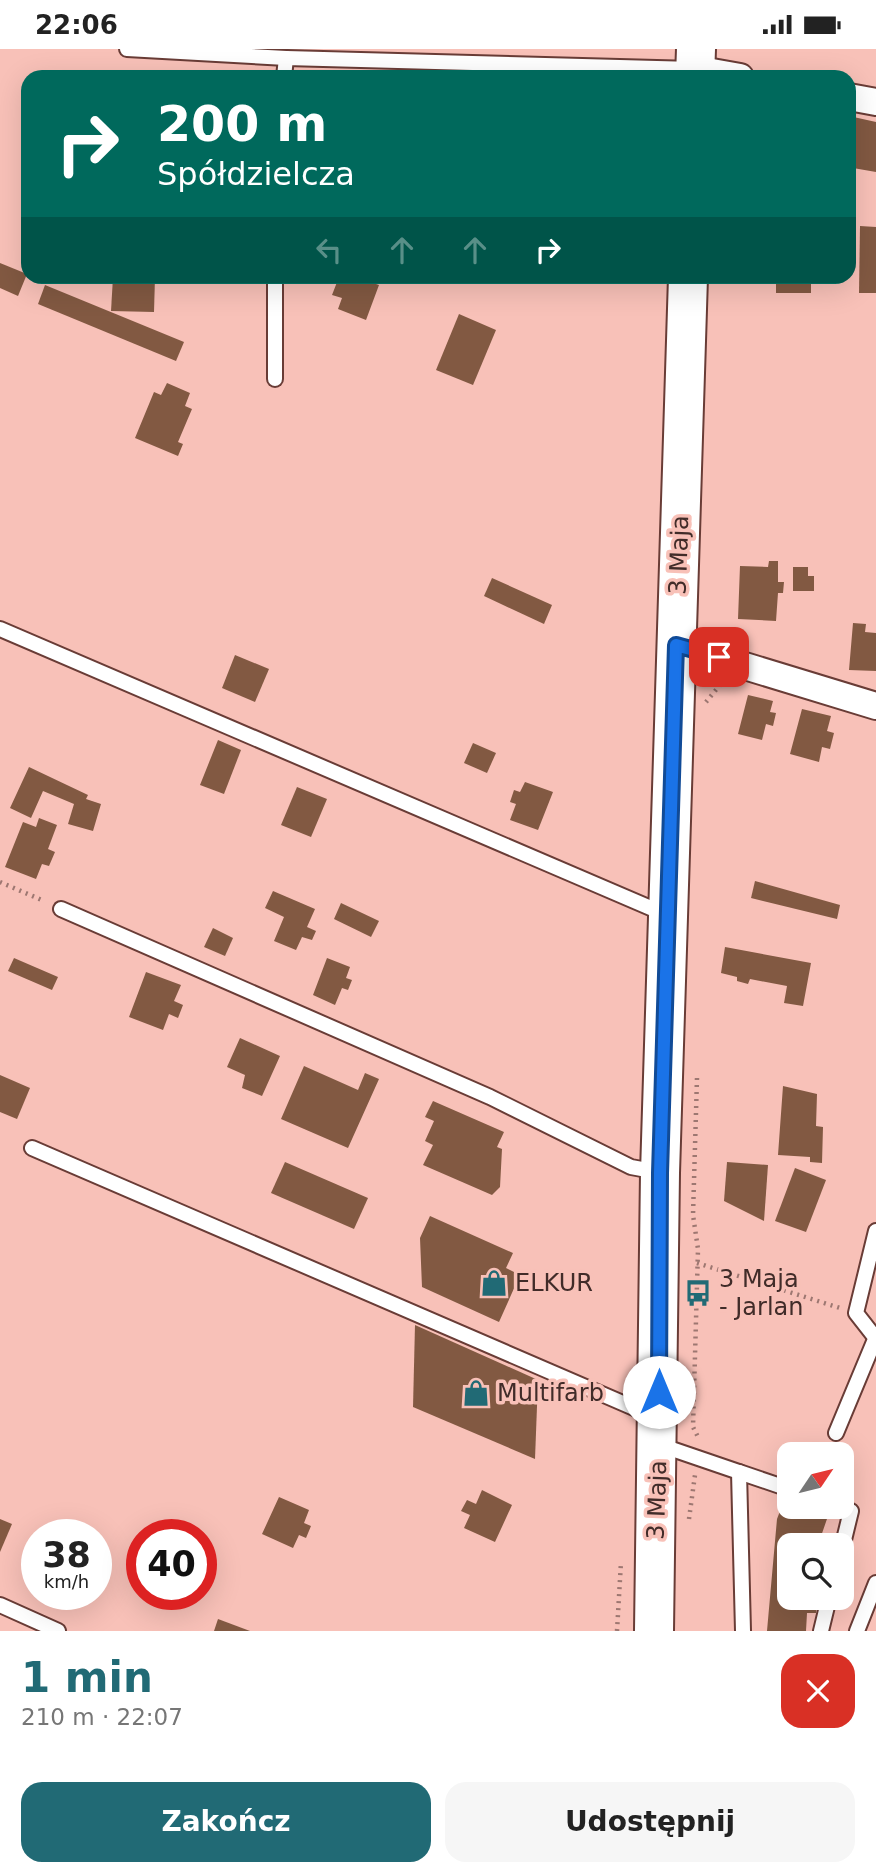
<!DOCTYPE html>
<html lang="pl">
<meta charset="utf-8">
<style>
:root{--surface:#fff;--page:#f6f6f6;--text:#222;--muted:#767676;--accent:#216a75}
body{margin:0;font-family:"DejaVu Sans",sans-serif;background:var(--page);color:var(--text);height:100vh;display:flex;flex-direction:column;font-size:26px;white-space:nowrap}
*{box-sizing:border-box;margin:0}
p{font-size:23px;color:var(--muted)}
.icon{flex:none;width:38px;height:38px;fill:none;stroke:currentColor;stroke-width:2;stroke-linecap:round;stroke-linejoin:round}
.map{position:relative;height:1582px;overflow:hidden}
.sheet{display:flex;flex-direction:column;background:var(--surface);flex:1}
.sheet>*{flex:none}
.guide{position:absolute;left:21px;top:21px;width:835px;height:214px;border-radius:21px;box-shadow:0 7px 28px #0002;background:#00695c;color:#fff;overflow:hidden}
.needle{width:46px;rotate:55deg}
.tools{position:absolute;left:777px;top:1393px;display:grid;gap:14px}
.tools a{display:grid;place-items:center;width:77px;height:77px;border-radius:14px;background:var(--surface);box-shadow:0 7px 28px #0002;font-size:35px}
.speed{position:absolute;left:21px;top:1470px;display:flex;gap:14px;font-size:35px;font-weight:700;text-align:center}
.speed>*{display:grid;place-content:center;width:91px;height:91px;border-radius:50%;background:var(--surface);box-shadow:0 7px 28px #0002;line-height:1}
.speed small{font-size:18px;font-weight:400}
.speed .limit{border:10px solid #d22;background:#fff;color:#111}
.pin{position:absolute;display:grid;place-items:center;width:60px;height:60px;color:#fff;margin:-30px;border-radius:14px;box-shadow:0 4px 10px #0006}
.me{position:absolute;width:77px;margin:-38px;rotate:0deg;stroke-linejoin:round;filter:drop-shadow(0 0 5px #0008)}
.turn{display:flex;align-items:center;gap:24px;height:147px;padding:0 21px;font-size:32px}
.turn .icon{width:91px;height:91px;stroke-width:2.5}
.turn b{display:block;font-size:49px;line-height:60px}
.lanes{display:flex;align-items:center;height:66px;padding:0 21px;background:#0003;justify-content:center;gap:35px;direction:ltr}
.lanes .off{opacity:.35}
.round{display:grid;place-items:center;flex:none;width:74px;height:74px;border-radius:21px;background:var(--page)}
.summary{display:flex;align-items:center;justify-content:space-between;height:119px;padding:0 21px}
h1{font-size:42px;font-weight:700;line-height:52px;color:var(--accent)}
.button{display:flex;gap:14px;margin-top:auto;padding:14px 21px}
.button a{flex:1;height:80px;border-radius:21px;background:var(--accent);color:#fff;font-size:28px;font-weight:700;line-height:80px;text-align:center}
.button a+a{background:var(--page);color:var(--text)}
.status{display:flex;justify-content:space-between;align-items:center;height:49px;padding:0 35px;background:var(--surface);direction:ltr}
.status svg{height:19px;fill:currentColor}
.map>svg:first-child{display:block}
.building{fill:#825942}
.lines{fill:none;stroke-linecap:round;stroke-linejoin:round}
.lane-casing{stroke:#693c36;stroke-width:18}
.street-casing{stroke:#693c36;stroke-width:30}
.secondary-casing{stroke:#693c36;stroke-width:42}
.path{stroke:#9d7771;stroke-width:4.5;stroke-dasharray:2 5;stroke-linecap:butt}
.lane{stroke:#fff;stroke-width:14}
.street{stroke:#fff;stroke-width:26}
.secondary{stroke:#fff;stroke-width:38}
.route-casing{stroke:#114b97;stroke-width:18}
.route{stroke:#1a73e8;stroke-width:12}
.labels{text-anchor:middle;stroke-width:7;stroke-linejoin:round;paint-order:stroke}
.street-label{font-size:24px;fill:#412c29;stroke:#f8c1b8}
.poi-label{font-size:24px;fill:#412c29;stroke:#f8c1b8;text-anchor:start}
</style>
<div class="status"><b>22:06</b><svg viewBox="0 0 49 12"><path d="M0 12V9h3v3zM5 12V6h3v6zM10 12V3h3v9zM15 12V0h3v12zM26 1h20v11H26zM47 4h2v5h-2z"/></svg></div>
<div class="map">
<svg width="876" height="1582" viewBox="0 0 876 1582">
<rect width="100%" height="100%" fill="#f8c1b8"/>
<g class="building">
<polygon points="849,67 876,73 876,123 853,119 854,86 849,85"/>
<polygon points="860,177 876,178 876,244 859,244"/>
<polygon points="0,214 27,225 18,247 0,239"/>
<polygon points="113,228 155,228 154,263 111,262"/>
<polygon points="339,228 355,228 379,236 366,271 338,260 342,249 332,246"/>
<rect x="776" y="228" width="35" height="16"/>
<polygon points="45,236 184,293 176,312 38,255"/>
<polygon points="459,265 496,281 473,336 436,321"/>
<polygon points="167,334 190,344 185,357 192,360 178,393 183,395 178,407 135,389 154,343 161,346"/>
<polygon points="769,512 778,512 778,533 784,533 783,544 778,544 776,572 738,570 740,517 768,518"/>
<polygon points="793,518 808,518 808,527 814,527 814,542 793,542"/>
<polygon points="492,529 552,556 544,575 484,547"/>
<polygon points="853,574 866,575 865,583 876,584 876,622 849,621"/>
<polygon points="235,606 269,620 255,653 222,639"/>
<polygon points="748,646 773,652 770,663 776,664 773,677 766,675 762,691 738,685"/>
<polygon points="802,660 831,667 827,682 834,684 830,700 822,698 819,713 790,705"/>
<polygon points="218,691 241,701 224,745 200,736"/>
<polygon points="473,694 496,704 487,724 464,714"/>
<polygon points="29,718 88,746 86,750 101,755 93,782 68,775 74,755 43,742 31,769 10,759"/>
<polygon points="525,733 553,743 538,781 510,771 516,755 510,753 514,741 520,743"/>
<polygon points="297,738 327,750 311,788 281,776"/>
<polygon points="39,769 57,776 48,800 55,803 49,817 42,815 36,830 5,818 23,773 36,778"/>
<polygon points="755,832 840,856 837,870 751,849"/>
<polygon points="273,842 315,860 307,878 316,882 312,891 302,888 296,901 274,892 284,868 265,859"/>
<polygon points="341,854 379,872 371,888 334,870"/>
<polygon points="213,879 233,889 225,907 204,898"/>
<polygon points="725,898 811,914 803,957 784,954 787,937 750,930 748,935 737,932 737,928 721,924"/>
<polygon points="14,909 58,928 52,941 8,922"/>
<polygon points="327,909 350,918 346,929 352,931 348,941 342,939 335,956 313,946"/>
<polygon points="146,923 181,936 174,952 183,956 178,969 169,965 163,981 129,968"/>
<polygon points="240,989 280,1007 262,1047 242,1039 245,1026 227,1018"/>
<polygon points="304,1017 358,1041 365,1024 379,1030 348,1099 281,1070"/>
<polygon points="0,1026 30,1039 17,1070 0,1063"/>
<polygon points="783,1037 817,1045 816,1077 823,1078 822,1114 810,1113 810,1108 778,1106"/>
<polygon points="433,1052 504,1083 497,1098 502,1100 500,1138 492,1146 423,1116 433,1096 425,1092 434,1072 425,1068"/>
<polygon points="285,1113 368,1149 354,1180 271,1144"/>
<polygon points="727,1113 768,1116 764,1172 724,1152"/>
<polygon points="795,1119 826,1131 806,1183 775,1172"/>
<polygon points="430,1167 513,1204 506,1219 520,1226 499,1273 422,1238 420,1189"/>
<polygon points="415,1276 538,1331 535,1410 413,1358"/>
<polygon points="482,1441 512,1456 495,1493 464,1479 470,1466 461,1462 467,1451 476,1455"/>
<polygon points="279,1448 309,1461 304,1474 311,1477 306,1489 299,1486 293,1499 262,1485"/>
<polygon points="785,1449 789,1451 789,1458 805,1458 828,1467 818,1496 789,1496 789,1549 818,1549 816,1564 807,1564 806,1582 767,1582 777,1470"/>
<polygon points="0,1470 12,1475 0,1503"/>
<polygon points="218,1570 250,1582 214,1582"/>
</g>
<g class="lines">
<defs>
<g id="lane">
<polyline points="127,0 286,9"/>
<polyline points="284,28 286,9 694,20"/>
<polyline points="275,330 275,228"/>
<polyline points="0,580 667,866"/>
<polyline points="61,860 490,1048 631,1118 658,1123"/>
<polyline points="32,1099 655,1368"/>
<polyline points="874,1287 856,1264 876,1182"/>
<polyline points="836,1384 876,1288"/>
<polyline points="660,1396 739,1423 743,1582"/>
<polyline points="739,1423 789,1440"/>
<polyline points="840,1458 851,1462 842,1499"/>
<polyline points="0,1556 58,1582"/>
<polyline points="821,1582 829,1549"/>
<polyline points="857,1582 876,1534"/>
</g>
<g id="street">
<polyline points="695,20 740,28"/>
<polyline points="849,48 876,53"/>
<polyline points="676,596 876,657"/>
</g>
<g id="secondary">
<polyline points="695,28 696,0"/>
<polyline points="654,1582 660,1124 688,228"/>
</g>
</defs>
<use href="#lane" class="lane-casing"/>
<use href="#street" class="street-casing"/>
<use href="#secondary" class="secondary-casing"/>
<g class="path">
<polyline points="706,653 720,636"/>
<polyline points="0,833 44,852"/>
<polyline points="697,1029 693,1166 698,1200 693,1378 699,1390"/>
<polyline points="697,1214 840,1259"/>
<polyline points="689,1470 695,1426"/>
<polyline points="617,1582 621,1513"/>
</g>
<use href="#lane" class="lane"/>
<use href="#street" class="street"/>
<use href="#secondary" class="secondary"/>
</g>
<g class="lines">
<defs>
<polyline id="route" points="659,1343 660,1124 676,596 719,608"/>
</defs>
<use href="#route" class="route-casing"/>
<use href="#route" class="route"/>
</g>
<defs>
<symbol id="shop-bare" viewBox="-9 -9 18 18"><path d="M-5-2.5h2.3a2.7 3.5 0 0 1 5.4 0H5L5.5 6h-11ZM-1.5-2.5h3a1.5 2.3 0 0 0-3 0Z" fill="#216a75" stroke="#f8c1b8" stroke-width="2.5" paint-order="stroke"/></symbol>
<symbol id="bus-bare" viewBox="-9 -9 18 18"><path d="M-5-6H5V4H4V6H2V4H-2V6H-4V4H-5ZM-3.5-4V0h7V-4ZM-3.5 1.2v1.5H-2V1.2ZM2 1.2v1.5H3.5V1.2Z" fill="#216a75" stroke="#f8c1b8" stroke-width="2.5" paint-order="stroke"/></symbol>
</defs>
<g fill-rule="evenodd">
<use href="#shop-bare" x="475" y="1215" width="38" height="38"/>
<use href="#bus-bare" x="679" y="1225" width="38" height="38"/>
<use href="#shop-bare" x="457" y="1325" width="38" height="38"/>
</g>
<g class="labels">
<g class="street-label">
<text transform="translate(679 506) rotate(-88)" y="8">3 Maja</text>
<text transform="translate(657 1451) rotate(-88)" y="8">3 Maja</text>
</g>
<g class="poi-label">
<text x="719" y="1238">3 Maja<tspan x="719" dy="28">- Jarlan</tspan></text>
<text x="515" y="1242">ELKUR</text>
<text x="497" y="1352">Multifarb</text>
</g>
</g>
</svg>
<div class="tools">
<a><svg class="needle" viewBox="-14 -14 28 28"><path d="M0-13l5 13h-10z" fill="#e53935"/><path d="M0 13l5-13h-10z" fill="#767676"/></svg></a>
<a><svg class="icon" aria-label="search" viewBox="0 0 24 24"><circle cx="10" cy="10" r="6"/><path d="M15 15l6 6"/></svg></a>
</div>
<div class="speed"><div>38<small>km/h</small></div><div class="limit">40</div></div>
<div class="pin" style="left:719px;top:608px;background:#d93025"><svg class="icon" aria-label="arrive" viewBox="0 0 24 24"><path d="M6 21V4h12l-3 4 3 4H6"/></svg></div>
<svg class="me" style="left:659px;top:1343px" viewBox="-20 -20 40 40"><circle r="19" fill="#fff"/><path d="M0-13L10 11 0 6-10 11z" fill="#1a73e8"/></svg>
<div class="guide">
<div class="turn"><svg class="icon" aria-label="right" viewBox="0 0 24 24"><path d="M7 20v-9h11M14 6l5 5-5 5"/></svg><div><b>200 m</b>Spółdzielcza</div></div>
<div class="lanes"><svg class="icon off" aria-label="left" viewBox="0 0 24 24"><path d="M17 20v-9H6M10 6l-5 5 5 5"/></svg><svg class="icon off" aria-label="ahead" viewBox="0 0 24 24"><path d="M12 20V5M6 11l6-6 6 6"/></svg><svg class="icon off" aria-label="ahead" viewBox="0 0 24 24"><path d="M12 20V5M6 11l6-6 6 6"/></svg><svg class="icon" aria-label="right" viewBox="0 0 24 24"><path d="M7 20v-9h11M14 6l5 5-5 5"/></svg></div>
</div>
</div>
<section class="sheet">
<div class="summary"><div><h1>1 min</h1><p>210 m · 22:07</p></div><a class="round" style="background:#d93025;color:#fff"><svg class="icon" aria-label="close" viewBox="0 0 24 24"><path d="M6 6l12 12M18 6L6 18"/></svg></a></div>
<div class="button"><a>Zakończ</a><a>Udostępnij</a></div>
</section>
